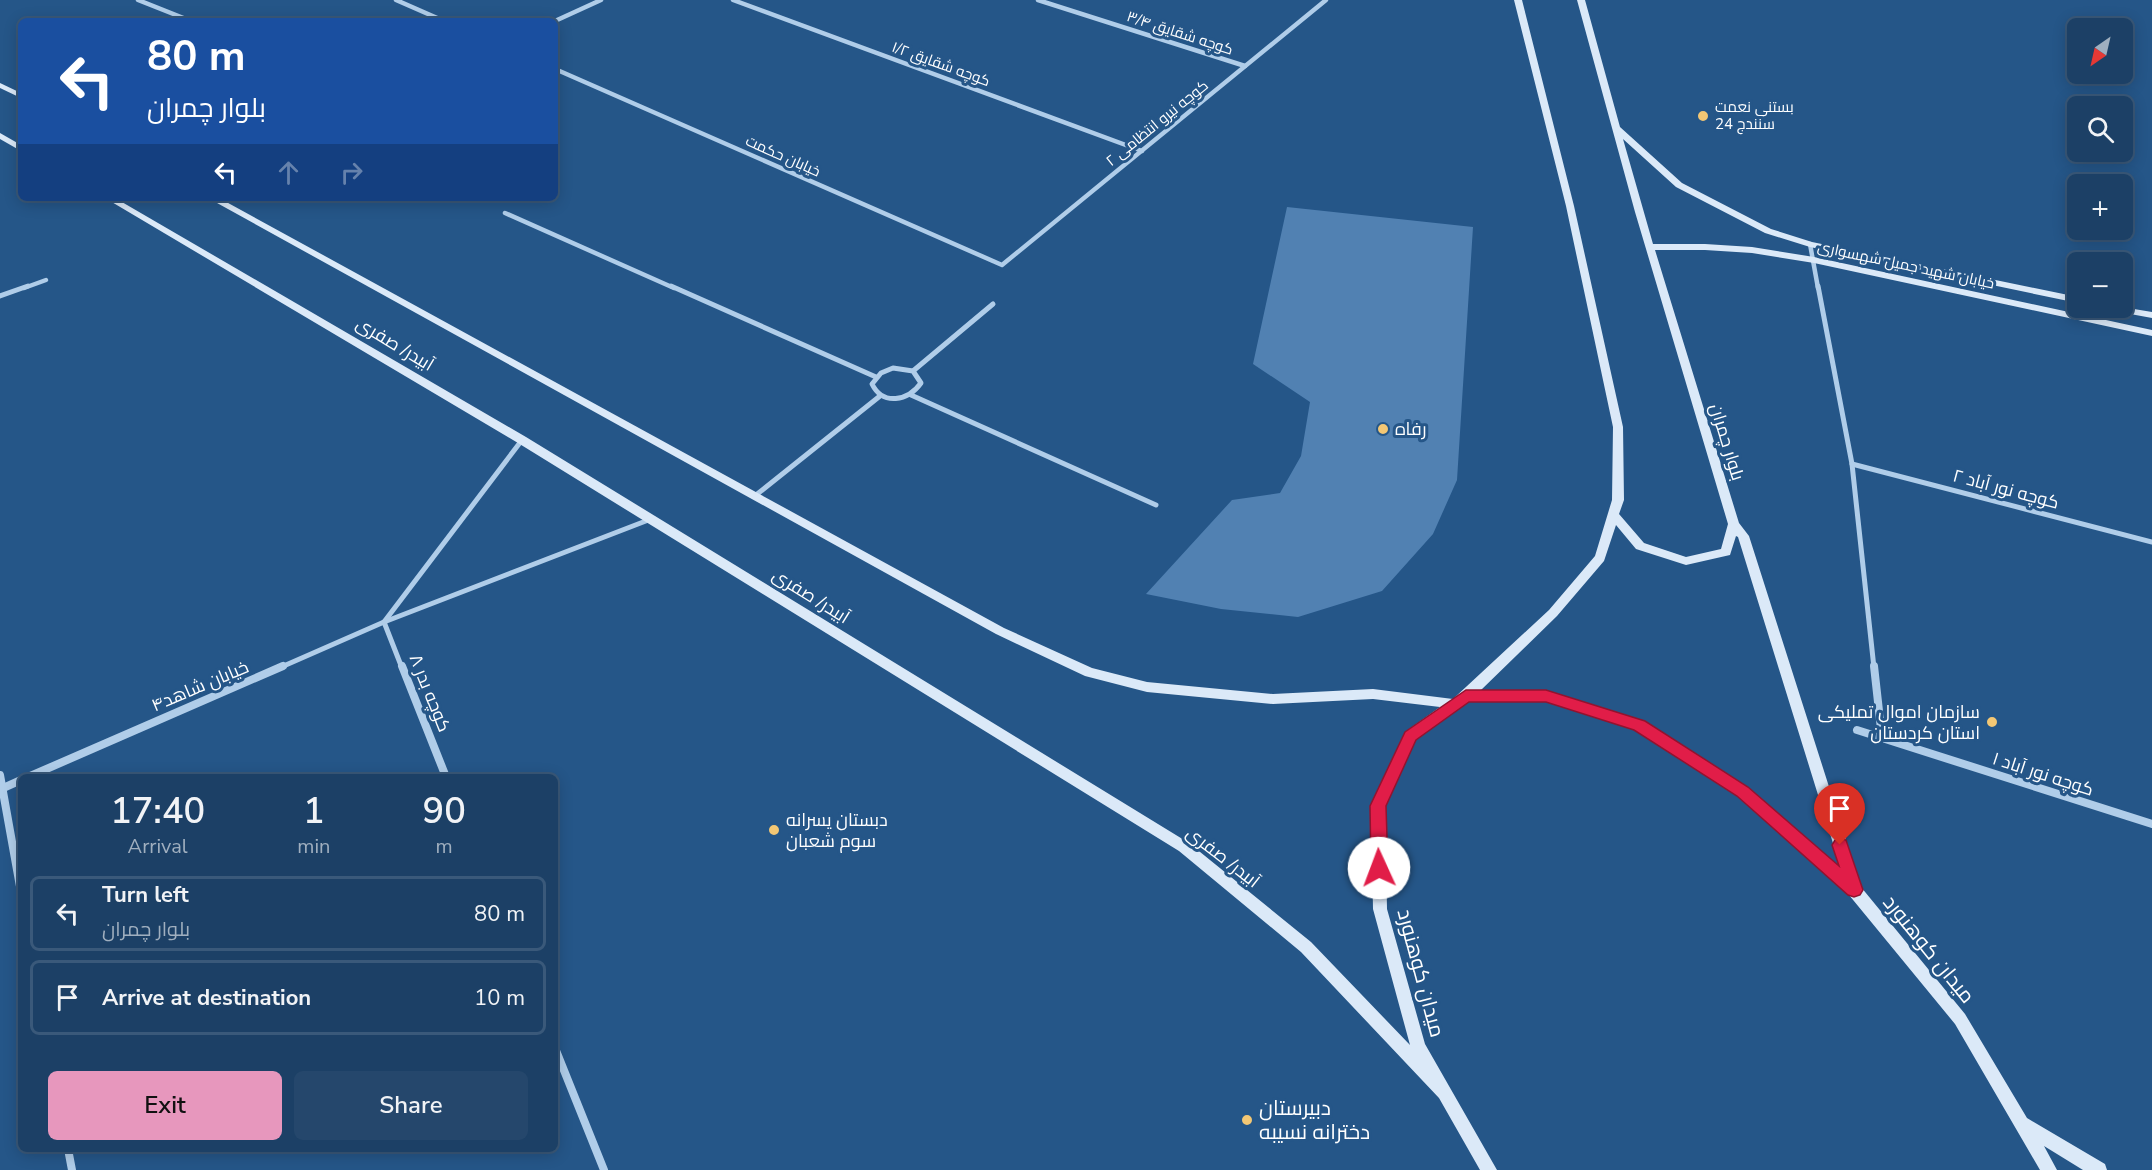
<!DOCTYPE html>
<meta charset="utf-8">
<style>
:root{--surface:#1c4066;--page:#25476c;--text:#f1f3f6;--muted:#a0afbf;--line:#3a597a;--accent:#e797bd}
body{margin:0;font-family:"Nunito Sans",Cairo,sans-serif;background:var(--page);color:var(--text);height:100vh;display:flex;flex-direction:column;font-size:22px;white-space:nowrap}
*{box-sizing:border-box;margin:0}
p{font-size:20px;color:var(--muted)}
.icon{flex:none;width:33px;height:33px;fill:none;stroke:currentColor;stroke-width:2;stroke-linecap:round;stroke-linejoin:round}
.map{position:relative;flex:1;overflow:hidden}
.sheet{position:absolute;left:18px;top:774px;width:540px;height:378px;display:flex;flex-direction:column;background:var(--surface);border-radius:9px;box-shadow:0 3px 15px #0003,0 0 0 2px var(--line)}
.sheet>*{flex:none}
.guide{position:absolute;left:18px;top:18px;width:540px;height:183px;border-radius:9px;box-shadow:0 3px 15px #0003,0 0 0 2px var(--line);background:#1a4fa0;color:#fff;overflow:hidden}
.needle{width:39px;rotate:214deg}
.buttons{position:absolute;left:2067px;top:18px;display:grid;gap:12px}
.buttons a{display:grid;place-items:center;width:66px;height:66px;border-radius:9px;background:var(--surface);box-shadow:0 3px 15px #0003,0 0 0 2px var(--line);font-size:30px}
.pin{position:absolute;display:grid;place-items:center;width:51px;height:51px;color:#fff;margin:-62px -26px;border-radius:50% 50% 50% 0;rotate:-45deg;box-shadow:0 0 6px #0007}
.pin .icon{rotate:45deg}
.me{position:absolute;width:66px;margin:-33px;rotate:358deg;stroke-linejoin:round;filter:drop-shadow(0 0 4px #0008)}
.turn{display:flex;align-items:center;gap:21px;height:126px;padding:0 30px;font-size:27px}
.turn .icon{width:78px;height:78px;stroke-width:2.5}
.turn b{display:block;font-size:42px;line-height:51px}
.lanes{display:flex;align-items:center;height:57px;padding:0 30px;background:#0003;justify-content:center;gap:30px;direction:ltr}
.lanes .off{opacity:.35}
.eta{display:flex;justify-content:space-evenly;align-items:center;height:102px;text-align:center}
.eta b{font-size:36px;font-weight:600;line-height:42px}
.button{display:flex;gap:12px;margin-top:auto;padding:12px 30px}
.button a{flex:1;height:69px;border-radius:9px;background:var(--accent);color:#111;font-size:24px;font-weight:600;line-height:69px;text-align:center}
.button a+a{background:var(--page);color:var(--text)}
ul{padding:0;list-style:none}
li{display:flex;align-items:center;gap:18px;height:75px;margin:0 12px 9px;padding:0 18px;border:3px solid var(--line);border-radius:9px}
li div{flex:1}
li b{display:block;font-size:22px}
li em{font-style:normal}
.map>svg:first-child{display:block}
.building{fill:#5181b2}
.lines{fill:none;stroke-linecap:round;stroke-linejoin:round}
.street-far2{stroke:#b0cde9;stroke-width:4.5}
.street-far1{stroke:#b0cde9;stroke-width:5}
.street{stroke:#b0cde9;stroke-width:8}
.secondary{fill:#dbe9f8;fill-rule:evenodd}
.route{fill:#e11d48;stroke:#92132f;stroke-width:1.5}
.poi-dot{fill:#f3c774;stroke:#255688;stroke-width:2}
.labels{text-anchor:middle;stroke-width:6;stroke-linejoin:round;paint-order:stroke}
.far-street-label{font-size:15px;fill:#fff;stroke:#255688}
.far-poi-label{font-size:15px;fill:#fff;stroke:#255688;text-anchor:start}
.street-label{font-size:18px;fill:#fff;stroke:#255688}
.poi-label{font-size:18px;fill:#fff;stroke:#255688;text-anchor:start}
.near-street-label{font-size:21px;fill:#fff;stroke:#255688}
.near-poi-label{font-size:21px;fill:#fff;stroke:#255688;text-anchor:start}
</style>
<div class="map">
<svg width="2152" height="1170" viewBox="0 0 2152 1170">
<rect width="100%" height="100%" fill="#255688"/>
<polygon class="building" points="1287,207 1473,227 1457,480 1433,534 1382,591 1298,617 1221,609 1146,594 1232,500 1280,493 1301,456 1310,402 1253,364"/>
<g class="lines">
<g class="street-far2">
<polyline points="138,0 191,21"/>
<polyline points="396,0 444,21"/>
<polyline points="733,0 1142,151"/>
<polyline points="1038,0 1245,66"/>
<polyline points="555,21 601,0"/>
<polyline points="555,69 1002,265 1326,0"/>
<polyline points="505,213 674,288"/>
<polyline points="1810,244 1818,288"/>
<polyline points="24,288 46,280"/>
</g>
<g class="street-far1">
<polyline points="671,286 876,377"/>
<polyline points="1818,286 1852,464 1874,668"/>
<polyline points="0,296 28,286"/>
<path d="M893,368L913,371L921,383C908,401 883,406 872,384L881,373Z"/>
<polyline points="913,371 993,304"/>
<polyline points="911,395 1156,505"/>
<polyline points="1852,464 2152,542"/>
<polyline points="756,495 880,396"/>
<polyline points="384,622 522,440"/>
<polyline points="384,622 402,668"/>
<polyline points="279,668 384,622 651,519"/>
</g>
<g class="street">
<polyline points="402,666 446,777"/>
<polyline points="1874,666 1882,738"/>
<polyline points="1857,730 2152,824"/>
<polyline points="0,775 21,892"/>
<polyline points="28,777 283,666"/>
<polyline points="1,789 21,780"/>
<polyline points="555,1048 604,1170"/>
<polyline points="68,1149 72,1170"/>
</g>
<g class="secondary">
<path d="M1514,0H1522L1574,206L1623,427L1624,500L1619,514L1644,543L1686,557L1721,549L1728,524L1635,212L1577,0H1585L1620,127L1682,183L1771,229L1812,242L2078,297V303L1810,247L1765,233L1676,187L1623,139L1653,244H1705L1752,247L1814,257L2152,330V336L1814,263L1752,253L1705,250H1655L1739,523L1749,536L1861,887L1965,1014L2027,1118L2105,1164L2107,1170H2083L2044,1146L2057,1170H2040L1955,1024L1849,895L1737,795L1635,730L1546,701H1468L1415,740L1385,806L1387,909L1425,1044L1497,1170H1480L1439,1098L1301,952L1179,851L518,443L105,198H115L526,437L1189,843L1311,942L1410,1045L1373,909L1371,806L1405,732L1440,707L1373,699L1273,704L1147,692L1085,676L996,634L208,198H219L1004,628L1092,668L1147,682L1273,694L1373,689L1453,699L1549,610L1595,556L1612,500L1613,427L1566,206ZM1616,525L1636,549L1686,565L1730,555L1736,536L1738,537L1841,869L1747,787L1644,722L1546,691H1480L1557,616L1604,561Z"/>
<polygon points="0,83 21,93 21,98 0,88"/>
<polygon points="0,133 21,145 21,151 0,139"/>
<polygon points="2122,307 2152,312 2152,318 2114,311 2109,308"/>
</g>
</g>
<polygon class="route" points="1466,690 1546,690 1645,721 1748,787 1839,866 1832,845 1835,840 1840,838 1846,840 1863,890 1860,895 1854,897 1848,895 1737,796 1634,730 1546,702 1469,702 1416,740 1386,806 1388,868 1385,873 1379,875 1374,873 1371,868 1370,806 1405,732"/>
<g class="poi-dot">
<circle cx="1703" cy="116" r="6"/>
<circle cx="1383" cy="429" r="6"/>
<circle cx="1992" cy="722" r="6"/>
<circle cx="774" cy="830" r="6"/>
<circle cx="1247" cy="1120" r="6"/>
</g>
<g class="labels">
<g class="far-street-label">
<text transform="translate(1180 33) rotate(18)" y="5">کوچه شقایق ۳/۴</text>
<text transform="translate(941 64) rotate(20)" y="5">کوچه شقایق ۱/۲</text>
<text transform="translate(1157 123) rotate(-39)" y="5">کوچه نیرو انتظامی ۲</text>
<text transform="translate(783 156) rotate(24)" y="5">خیابان حکمت</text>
<text transform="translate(1906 265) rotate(12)" y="5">خیابان شهید جمیل شهسواری</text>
</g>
<g class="far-poi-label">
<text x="1715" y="112">بستنی نعمت<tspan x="1715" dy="17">سنندج 24</tspan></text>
</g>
<g class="street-label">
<text transform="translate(395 344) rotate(31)" y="6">آبیدر/ صفری</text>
<text transform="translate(1727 442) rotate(73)" y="6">بلوار چمران</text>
<text transform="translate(2006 489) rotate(15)" y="6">کوچه نور آباد ۲</text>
<text transform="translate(811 596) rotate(32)" y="6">آبیدر/ صفری</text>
<text transform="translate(200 686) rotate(-23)" y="6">خیابان شاهد۴</text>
<text transform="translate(430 693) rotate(68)" y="6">کوچه بدر ۸</text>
<text transform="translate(2043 774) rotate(18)" y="6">کوچه نور آباد ۱</text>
<text transform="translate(1223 857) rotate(38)" y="6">آبیدر/ صفری</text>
</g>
<g class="poi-label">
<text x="1395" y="435">رفاه</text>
<text x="1980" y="718" text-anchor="end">سازمان اموال تملیکی<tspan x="1980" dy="21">استان کردستان</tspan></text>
<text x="786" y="826">دبستان پسرانه<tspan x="786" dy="21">سوم شعبان</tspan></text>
</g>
<g class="near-street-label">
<text transform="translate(1929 949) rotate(51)" y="7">میدان کوهنورد</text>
<text transform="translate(1421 973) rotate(75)" y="7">میدان کوهنورد</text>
</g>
<g class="near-poi-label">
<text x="1259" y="1115">دبیرستان<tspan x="1259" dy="24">دخترانه نسیبه</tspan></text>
</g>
</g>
</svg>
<div class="buttons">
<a><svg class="needle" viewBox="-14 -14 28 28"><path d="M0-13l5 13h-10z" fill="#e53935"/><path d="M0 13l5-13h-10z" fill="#a0afbf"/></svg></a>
<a><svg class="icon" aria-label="search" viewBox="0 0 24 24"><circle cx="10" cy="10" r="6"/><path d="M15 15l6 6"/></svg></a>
<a>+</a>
<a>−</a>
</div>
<div class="pin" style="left:1840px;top:845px;background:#d93025"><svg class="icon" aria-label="arrive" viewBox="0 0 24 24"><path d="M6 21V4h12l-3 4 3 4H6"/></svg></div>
<svg class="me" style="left:1379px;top:868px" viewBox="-20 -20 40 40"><circle r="19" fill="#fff"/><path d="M0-13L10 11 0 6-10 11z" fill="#e11d48"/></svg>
<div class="guide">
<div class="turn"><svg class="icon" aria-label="left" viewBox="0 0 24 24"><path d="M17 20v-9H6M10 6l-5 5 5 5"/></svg><div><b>80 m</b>بلوار چمران</div></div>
<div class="lanes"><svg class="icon" aria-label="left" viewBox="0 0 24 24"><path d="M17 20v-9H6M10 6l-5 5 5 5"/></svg><svg class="icon off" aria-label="ahead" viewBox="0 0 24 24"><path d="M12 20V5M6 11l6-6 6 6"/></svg><svg class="icon off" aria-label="right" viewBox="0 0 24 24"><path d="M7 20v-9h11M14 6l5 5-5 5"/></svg></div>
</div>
<section class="sheet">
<div class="eta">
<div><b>17:40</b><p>Arrival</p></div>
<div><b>1</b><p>min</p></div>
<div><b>90</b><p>m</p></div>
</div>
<ul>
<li><svg class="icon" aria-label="left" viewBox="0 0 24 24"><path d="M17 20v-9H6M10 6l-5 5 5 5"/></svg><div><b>Turn left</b><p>بلوار چمران</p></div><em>80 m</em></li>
<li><svg class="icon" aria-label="arrive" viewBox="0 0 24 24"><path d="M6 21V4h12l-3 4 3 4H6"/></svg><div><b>Arrive at destination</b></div><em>10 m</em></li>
</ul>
<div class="button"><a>Exit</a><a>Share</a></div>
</section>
</div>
